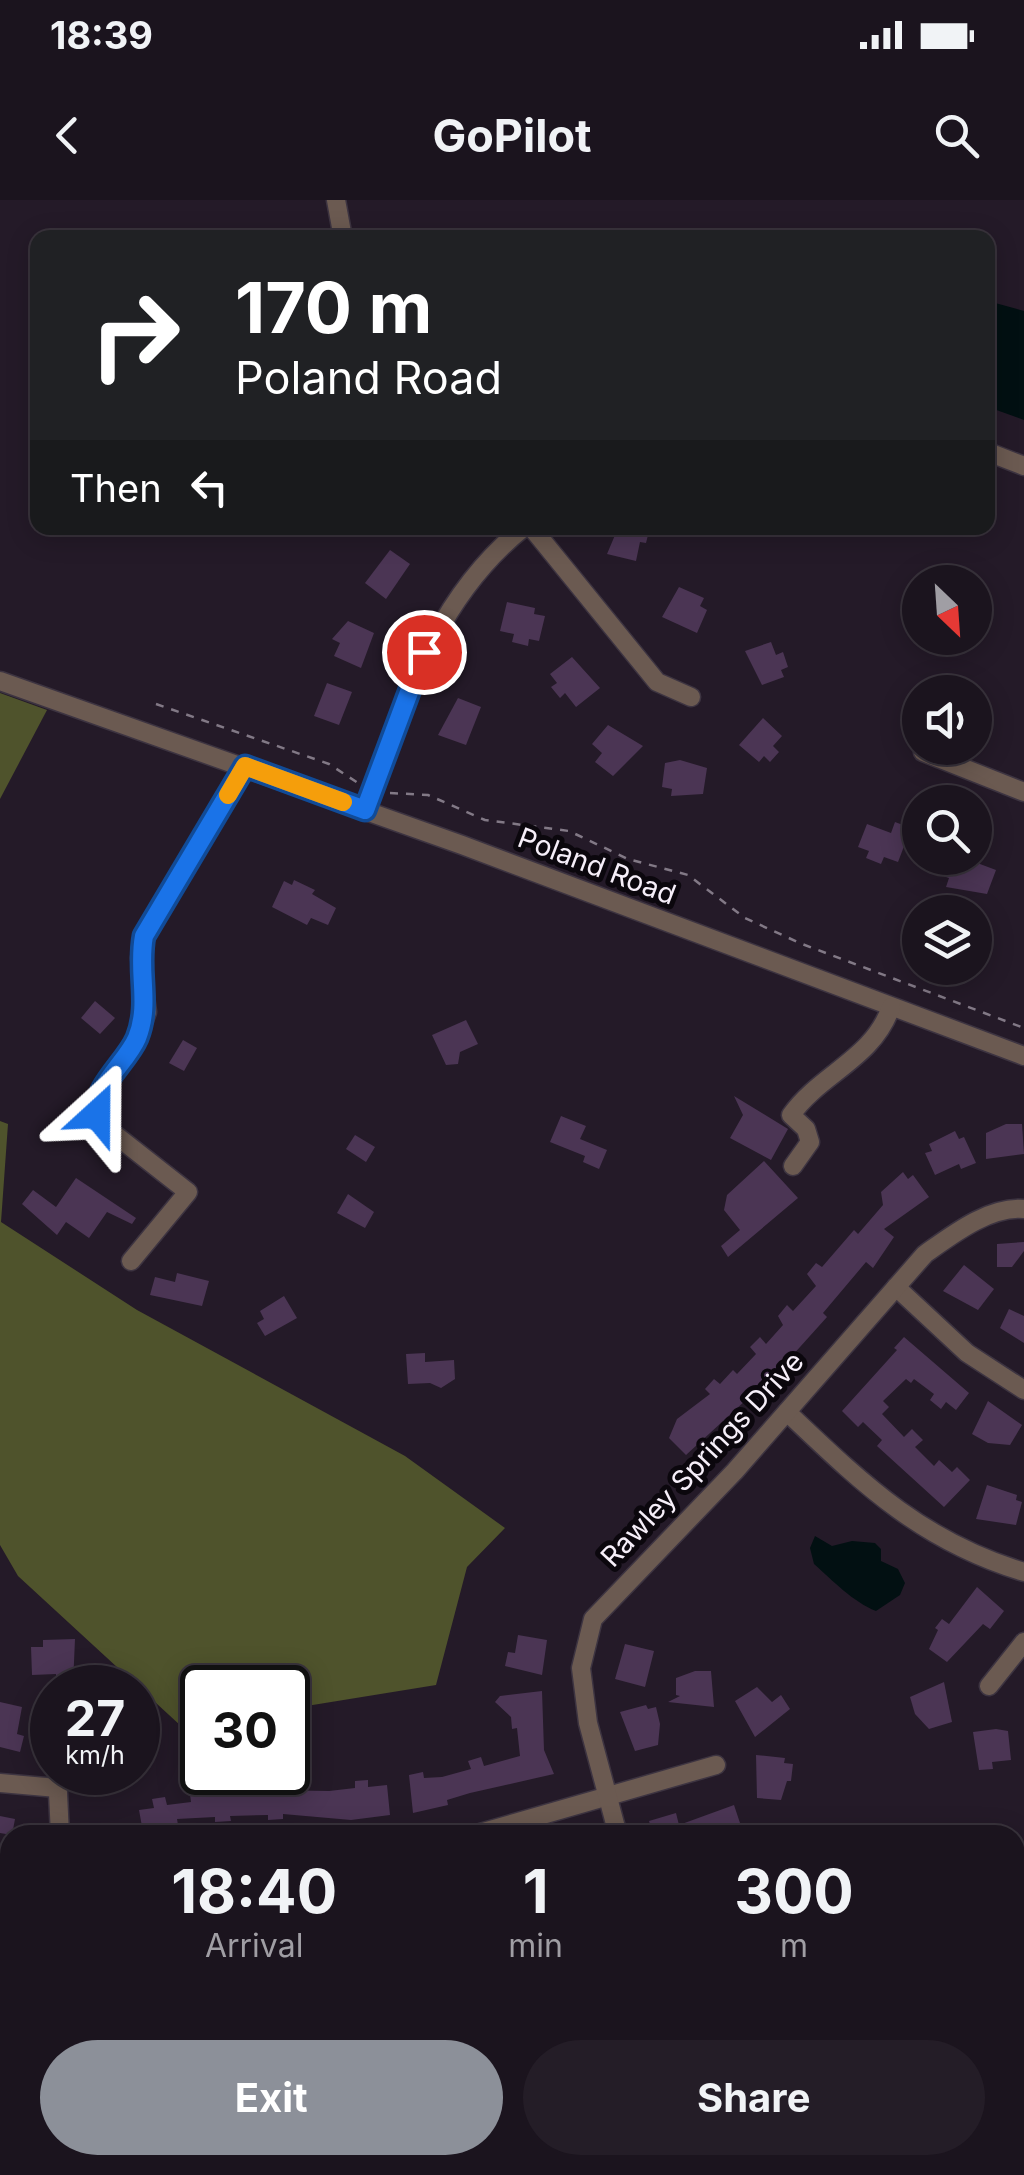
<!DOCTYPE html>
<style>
:root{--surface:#1b141e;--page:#241d27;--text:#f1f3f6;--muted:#a09ea4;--line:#39333c;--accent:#8c9099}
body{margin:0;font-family:Inter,sans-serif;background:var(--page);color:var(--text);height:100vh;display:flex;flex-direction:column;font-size:38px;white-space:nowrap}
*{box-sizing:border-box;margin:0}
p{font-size:32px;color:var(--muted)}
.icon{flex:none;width:55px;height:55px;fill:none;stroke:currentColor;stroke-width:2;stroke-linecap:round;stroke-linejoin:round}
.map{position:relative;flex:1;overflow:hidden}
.panel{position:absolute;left:0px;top:1625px;width:1025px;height:350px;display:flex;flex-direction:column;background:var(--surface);border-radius:30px 30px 0 0;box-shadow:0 5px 25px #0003,0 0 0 2px var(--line)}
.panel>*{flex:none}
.banner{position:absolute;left:30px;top:30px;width:965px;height:305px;border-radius:20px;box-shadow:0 5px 25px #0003,0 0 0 2px var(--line);background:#202124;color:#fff;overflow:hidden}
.needle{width:65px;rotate:155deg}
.buttons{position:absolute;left:902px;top:365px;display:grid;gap:20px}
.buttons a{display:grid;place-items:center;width:90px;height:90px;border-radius:50%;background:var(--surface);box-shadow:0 5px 25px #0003,0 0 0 2px var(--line);font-size:50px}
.speed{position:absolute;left:30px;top:1465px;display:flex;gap:20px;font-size:50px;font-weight:700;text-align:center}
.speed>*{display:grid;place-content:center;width:130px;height:130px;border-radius:50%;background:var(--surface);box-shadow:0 5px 25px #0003,0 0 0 2px var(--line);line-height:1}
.speed small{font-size:25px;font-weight:400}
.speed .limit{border:5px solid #111;border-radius:15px;background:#fff;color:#111}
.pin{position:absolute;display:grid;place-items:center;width:85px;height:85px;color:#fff;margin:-42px;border:5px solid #fff;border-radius:50%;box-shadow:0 2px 10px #0007}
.me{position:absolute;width:110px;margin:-55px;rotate:24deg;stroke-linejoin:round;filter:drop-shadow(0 0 8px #0008)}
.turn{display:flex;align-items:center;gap:35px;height:210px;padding:0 40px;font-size:45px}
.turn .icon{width:130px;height:130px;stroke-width:2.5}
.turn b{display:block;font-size:70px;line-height:85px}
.then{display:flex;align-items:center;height:95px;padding:0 40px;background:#0003;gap:20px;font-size:38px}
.eta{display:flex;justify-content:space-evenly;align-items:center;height:170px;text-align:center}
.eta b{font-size:60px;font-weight:700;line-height:70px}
.action{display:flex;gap:20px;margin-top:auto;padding:20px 40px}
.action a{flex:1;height:115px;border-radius:60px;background:var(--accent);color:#fff;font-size:40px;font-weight:700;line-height:115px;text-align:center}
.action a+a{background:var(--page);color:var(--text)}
.status{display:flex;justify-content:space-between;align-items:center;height:70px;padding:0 50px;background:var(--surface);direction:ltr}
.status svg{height:28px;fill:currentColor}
header{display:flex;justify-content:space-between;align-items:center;height:130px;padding:0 40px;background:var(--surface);font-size:45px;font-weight:700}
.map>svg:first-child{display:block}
.forest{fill:#4f532c}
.water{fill:#021012}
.building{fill:#4b3554}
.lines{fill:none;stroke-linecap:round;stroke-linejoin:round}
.minor-casing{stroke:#3d3441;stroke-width:21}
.path{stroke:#827986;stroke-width:2.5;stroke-dasharray:8 8;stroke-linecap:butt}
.minor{stroke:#6b5a51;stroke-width:18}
.route-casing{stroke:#114b97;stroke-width:25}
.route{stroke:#1a73e8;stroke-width:18}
.slow{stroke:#f59e0b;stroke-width:18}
.labels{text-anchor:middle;stroke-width:10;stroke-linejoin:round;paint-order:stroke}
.street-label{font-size:28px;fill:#f6eff9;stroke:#0b070d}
</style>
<div class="status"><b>18:39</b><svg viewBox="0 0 49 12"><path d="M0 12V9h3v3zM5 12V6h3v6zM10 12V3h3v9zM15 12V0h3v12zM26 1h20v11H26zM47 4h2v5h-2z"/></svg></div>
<header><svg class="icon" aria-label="back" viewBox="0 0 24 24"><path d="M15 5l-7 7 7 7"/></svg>GoPilot<svg class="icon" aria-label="search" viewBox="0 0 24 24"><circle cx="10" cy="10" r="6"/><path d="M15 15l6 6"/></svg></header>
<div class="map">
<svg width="1024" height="1975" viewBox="0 0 1024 1975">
<rect width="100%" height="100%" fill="#241a28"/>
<g class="forest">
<polygon points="0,493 47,510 0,599"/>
<polygon points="0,921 8,924 1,1022 137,1110 405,1256 505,1328 467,1367 436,1485 288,1509 288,1488 202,1488 202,1523 181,1526 18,1376 0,1345"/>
</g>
<g class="water">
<polygon points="988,101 1024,111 1024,220 988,207"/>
<path d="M815,1336L832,1346L852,1341L875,1343L881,1349V1361L898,1369L905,1383L900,1395L876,1411C853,1402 832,1380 814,1364L810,1348Z"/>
</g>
<g class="building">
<polygon points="618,328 649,331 646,343 640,342 636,361 607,354"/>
<polygon points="390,350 410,364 386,399 365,383"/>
<polygon points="679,387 704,398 700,406 707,410 697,433 662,417"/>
<polygon points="507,402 535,408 534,414 545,416 539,441 529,439 528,446 512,442 514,434 500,431"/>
<polygon points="348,421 374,433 361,468 334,456 340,443 332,439"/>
<polygon points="771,442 776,455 783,452 788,467 781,470 784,477 762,485 745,451"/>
<polygon points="572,457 600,488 576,507 565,493 560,498 551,487 557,483 550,474"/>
<polygon points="327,483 352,492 339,525 314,516"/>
<polygon points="458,498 481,507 466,545 438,535"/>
<polygon points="763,518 782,536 773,546 779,552 770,562 764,556 759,562 739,545"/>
<polygon points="608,525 643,546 613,576 595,562 602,553 592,544"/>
<polygon points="680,560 707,568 703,594 671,596 672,589 662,587 665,563"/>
<polygon points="895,622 911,628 898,662 884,657 881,664 866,658 869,651 858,647 867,624 891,633"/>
<polygon points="950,658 964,658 996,670 987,694 946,687 949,678 943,676"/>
<polygon points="294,680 315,690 312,694 336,708 328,725 311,718 307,725 272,707 284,681 292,685"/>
<polygon points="95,801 115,818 100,834 81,818"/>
<polygon points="466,820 478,844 460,852 458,864 446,865 432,835"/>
<polygon points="183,840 197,848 184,871 169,863"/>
<polygon points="734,896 788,929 771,960 730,938 743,915"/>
<polygon points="561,916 586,926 580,939 607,950 599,969 583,962 585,956 550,942"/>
<polygon points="1006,924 1022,924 1024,954 986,959 986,933"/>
<polygon points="955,931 959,939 964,937 976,963 961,969 959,964 935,975 925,953 932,951 929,944"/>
<polygon points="355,935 375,947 366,962 346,949"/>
<polygon points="764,961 798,998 728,1057 721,1046 740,1030 724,1010 727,995"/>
<polygon points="903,972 908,979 913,975 929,997 884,1029 894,1037 873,1068 866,1062 823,1113 827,1117 782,1167 686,1255 669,1238 677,1219 710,1194 705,1189 714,1179 720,1184 733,1170 737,1174 756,1154 750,1147 760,1137 766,1144 783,1125 778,1116 787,1105 793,1111 816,1086 807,1074 816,1063 822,1067 854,1030 858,1034 883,1005 881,992"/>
<polygon points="76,978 136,1018 132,1024 107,1012 89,1038 66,1022 57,1035 22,1004 33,990 56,1007"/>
<polygon points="348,994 374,1012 365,1028 337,1013"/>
<polygon points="1024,1042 1024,1051 1012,1067 997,1067 997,1044"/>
<polygon points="964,1065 994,1089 978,1110 943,1091"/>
<polygon points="177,1073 209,1081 202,1106 150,1095 155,1077 175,1082"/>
<polygon points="284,1096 297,1118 265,1136 257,1123 264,1119 260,1111"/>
<polygon points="1009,1109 1024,1116 1024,1143 1000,1128"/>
<polygon points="904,1137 969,1193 956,1210 946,1202 941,1209 930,1200 934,1194 914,1179 911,1183 906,1179 883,1201 889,1207 882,1214 904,1237 912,1229 923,1240 915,1247 934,1266 939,1260 952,1272 957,1267 970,1280 944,1307 877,1246 882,1240 863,1222 858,1227 842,1211 897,1150 894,1148"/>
<polygon points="425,1153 425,1162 454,1160 455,1179 441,1188 430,1183 408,1184 406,1154"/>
<polygon points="988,1201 1022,1225 1010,1245 988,1243 972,1234"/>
<polygon points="987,1285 1017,1295 1016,1300 1022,1302 1016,1325 976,1319"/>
<polygon points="977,1387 1004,1411 990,1429 983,1424 947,1462 929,1449 938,1430 935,1428 942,1419 949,1424"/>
<polygon points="518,1435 547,1440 542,1475 505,1466 508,1452 515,1453"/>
<polygon points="75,1439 73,1485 56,1485 56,1474 32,1475 31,1447 43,1447 43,1440"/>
<polygon points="625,1444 654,1451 645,1487 615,1479"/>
<polygon points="695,1471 711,1471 714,1507 668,1502 680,1496 676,1495 676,1478"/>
<polygon points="944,1482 952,1522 929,1529 915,1514 910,1497"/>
<polygon points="757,1487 772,1502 781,1495 790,1509 755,1537 735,1501"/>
<polygon points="542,1491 544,1550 554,1574 470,1593 447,1600 448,1605 413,1613 409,1575 423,1572 424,1578 442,1577 471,1569 468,1561 481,1557 484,1566 520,1556 517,1528 512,1529 511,1517 495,1502 500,1496"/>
<polygon points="0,1502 22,1507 17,1534 24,1536 20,1552 0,1547"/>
<polygon points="646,1505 648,1509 656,1507 660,1524 658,1545 635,1551 620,1512"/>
<polygon points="996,1529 1008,1531 1011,1560 992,1562 993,1569 979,1570 973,1532"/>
<polygon points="756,1555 785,1558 784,1563 793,1564 791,1581 787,1581 781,1600 757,1598"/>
<polygon points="368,1580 368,1587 387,1585 390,1615 351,1620 283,1614 283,1619 268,1620 268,1615 230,1616 231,1621 215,1622 215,1617 177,1619 179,1631 143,1632 139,1610 154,1608 152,1599 165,1597 167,1605 191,1602 190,1594 200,1593 199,1586 214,1585 215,1591 252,1591 252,1584 268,1584 268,1590 329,1591 355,1588 355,1581"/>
<polygon points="734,1605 743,1632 653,1635 649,1621 676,1613 679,1625"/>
<polygon points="0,1616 15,1619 12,1635 0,1633"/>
</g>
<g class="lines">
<defs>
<g id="minor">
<polyline points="336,0 343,38"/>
<polyline points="988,252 1024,266"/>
<polyline points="532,328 657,482 691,497"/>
<polyline points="0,481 462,645 1024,856"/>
<polyline points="923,552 1024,592"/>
<path d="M365,610C404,505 433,400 523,328"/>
<path d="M793,966L810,942L806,929L791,915C821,873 873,859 891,807"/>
<polyline points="131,1061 188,992 109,930 97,914 98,897 135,843 147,812 140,758 144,736 245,566"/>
<polyline points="896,1087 967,1153 1024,1190"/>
<path d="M787,1212C863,1284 921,1341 1024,1372"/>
<polyline points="989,1486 1024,1442"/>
<polyline points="57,1572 60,1635"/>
<polyline points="0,1583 57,1588"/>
<polyline points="473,1635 716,1565"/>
<path d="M618,1635L588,1523L581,1468L593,1419L735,1271L925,1054C952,1035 989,1006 1024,1009"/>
<polyline points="0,1697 10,1693"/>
<polyline points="1015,1942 1024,1932"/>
<polyline points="266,1965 267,1975"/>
<polyline points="336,1975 363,1965"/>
<polyline points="981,1975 991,1965"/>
</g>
</defs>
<use href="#minor" class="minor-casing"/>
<g class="path">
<polyline points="156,504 329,564 358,583"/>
<polyline points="390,593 428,595 485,620 569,631 628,659 688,675 745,718 802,744 1024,828"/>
</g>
<use href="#minor" class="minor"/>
</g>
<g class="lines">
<defs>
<path id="route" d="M97,914C93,887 127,862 137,838C151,803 137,772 144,736L245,566L365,610L424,452"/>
</defs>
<use href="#route" class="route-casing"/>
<use href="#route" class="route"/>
<polyline class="slow" points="228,595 245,566 343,602"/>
</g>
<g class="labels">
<g class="street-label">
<text transform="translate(597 666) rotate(21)" y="10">Poland Road</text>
<text transform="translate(702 1259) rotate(-47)" y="10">Rawley Springs Drive</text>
</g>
</g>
</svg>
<div class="buttons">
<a><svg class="needle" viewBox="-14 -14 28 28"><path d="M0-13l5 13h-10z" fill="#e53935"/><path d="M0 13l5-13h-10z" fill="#a09ea4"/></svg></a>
<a><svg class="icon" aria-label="sound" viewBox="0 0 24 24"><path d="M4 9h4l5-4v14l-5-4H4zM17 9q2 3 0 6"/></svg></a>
<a><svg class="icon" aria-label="search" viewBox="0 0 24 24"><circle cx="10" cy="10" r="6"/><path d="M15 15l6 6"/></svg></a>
<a><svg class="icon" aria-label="layers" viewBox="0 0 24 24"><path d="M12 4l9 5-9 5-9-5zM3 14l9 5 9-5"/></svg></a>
</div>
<div class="speed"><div>27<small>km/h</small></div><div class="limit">30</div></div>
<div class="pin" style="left:424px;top:452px;background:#d93025"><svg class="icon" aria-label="arrive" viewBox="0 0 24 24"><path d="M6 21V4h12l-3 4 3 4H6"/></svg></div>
<svg class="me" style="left:97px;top:914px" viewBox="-20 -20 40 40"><path d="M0-17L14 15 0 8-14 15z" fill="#1a73e8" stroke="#fff" stroke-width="4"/></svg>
<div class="banner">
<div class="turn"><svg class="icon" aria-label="right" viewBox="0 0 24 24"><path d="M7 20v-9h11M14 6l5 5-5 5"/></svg><div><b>170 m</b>Poland Road</div></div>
<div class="then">Then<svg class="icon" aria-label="left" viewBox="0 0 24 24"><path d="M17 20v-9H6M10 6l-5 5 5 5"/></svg></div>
</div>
<section class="panel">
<div class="eta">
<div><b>18:40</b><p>Arrival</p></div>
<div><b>1</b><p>min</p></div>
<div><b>300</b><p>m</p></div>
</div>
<div class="action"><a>Exit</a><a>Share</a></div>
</section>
</div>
